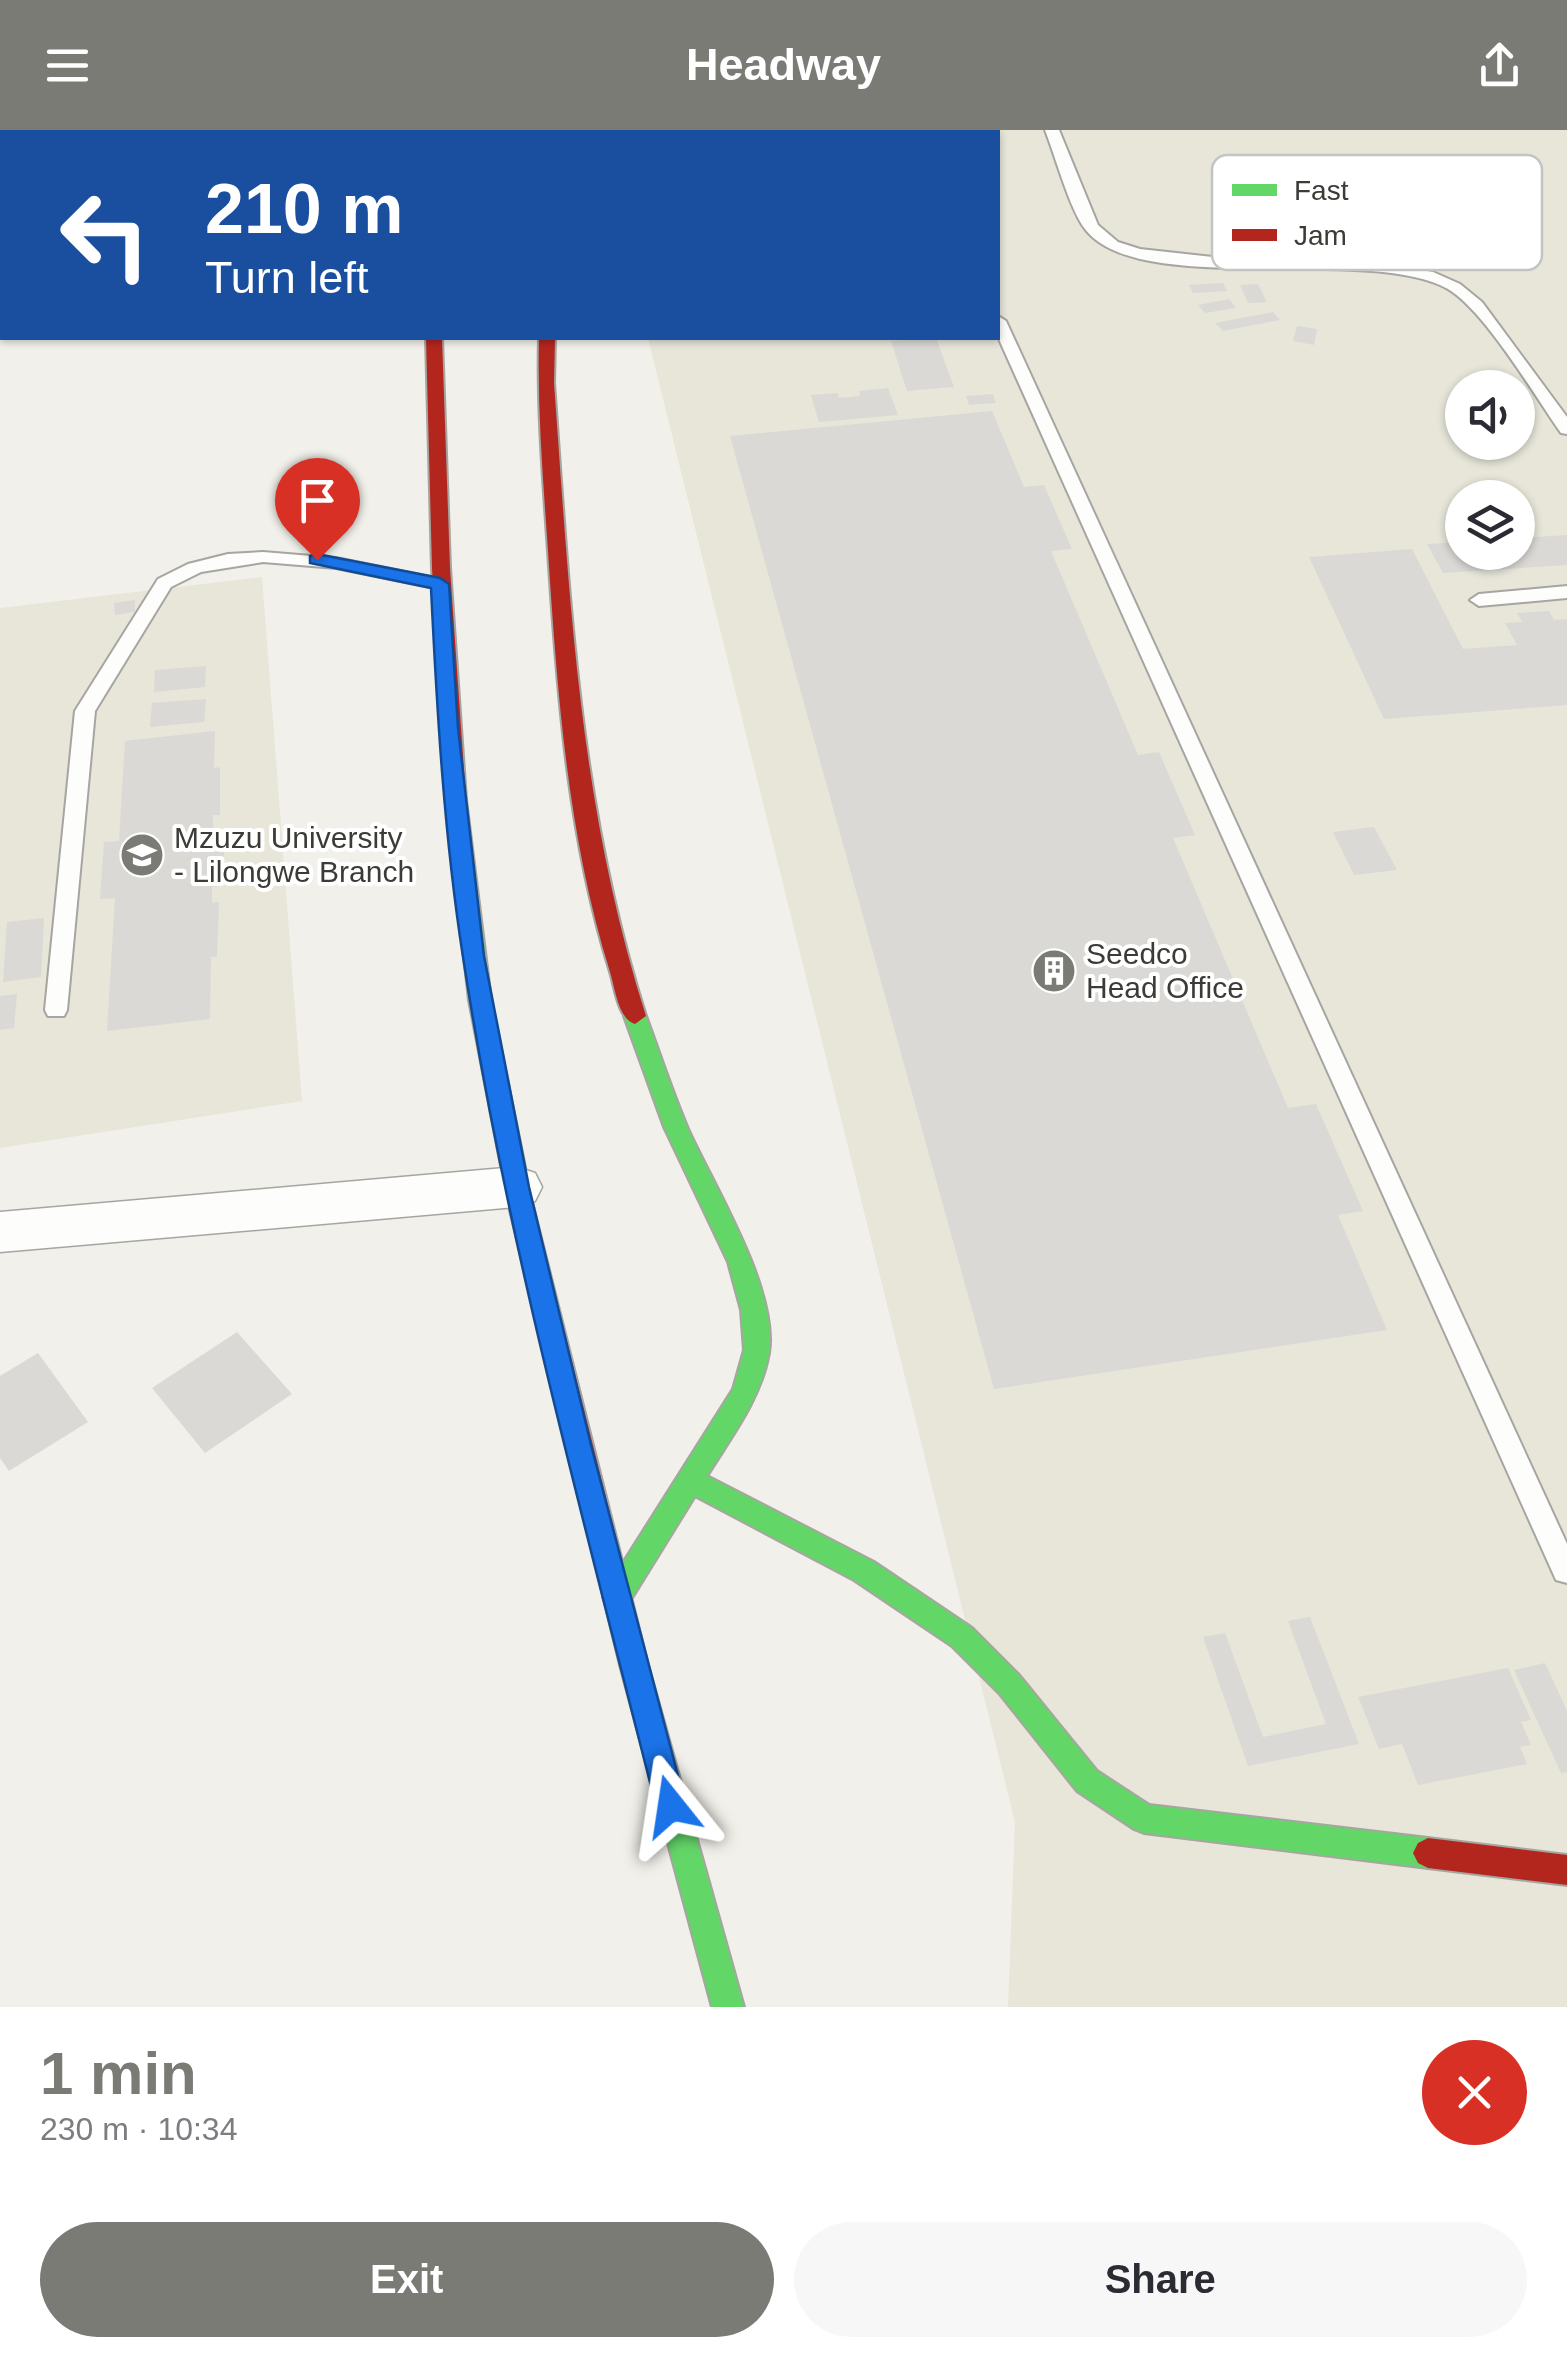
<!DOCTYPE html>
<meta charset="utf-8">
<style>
:root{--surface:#fff;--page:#f7f7f7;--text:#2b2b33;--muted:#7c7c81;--accent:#7b7b76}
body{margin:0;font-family:Arial,sans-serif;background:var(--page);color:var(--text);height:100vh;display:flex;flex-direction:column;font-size:38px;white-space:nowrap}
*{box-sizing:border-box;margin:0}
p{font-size:32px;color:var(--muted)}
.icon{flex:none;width:55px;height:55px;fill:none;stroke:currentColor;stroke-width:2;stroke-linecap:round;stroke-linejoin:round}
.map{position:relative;height:1877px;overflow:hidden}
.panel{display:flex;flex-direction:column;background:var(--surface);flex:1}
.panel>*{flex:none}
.guide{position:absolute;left:0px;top:0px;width:1000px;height:210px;box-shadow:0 2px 8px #0004;background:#1a4fa0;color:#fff;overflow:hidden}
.controls{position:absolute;left:1445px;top:240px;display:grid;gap:20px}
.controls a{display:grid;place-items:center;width:90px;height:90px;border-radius:50%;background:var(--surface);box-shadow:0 2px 8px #0004;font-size:50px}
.pin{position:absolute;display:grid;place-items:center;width:85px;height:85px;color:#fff;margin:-102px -42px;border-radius:50% 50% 50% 0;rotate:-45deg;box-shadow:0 0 10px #0007}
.pin .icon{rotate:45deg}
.me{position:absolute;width:110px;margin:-55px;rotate:345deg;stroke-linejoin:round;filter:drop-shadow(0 0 8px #0008)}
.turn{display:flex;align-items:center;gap:35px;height:210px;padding:0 40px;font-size:45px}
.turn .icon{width:130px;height:130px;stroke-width:2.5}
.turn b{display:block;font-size:70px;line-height:85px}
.round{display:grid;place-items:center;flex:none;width:105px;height:105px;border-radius:52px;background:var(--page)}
.head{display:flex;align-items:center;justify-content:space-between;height:170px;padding:0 40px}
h1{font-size:60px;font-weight:700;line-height:75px;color:var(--accent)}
.primary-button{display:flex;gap:20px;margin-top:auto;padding:20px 40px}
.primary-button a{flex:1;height:115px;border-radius:60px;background:var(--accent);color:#fff;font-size:40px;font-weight:700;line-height:115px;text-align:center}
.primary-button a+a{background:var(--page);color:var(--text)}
header{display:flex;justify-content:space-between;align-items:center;height:130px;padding:0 40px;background:var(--accent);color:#fff;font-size:45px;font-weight:700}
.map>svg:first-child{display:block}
.built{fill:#e7e6d9;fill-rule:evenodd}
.building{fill:#dad9d5}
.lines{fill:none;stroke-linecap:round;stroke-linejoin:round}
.lane-casing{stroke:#a6a5a1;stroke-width:4}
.street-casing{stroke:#a6a5a1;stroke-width:3}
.fast-casing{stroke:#a6a5a1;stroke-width:4}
.jam-casing{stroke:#a6a5a1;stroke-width:4}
.lane{fill:#fdfdfc;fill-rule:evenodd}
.street{fill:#fdfdfc;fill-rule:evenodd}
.fast{fill:#63d668;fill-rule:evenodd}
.jam{fill:#b3261e;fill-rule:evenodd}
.route{fill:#1a73e8;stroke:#114b97;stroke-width:2.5}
.labels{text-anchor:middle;stroke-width:8;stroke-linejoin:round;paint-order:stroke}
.poi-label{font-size:30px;fill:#3c3c37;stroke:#fff;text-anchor:start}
.key{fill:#fff;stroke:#c4c4c3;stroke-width:2.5}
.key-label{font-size:28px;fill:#3c3c37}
</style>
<header><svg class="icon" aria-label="menu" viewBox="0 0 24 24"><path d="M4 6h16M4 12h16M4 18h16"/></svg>Headway<svg class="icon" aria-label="share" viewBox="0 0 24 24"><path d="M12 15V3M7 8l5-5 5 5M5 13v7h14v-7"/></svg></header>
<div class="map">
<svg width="1567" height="1877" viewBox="0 0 1567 1877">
<rect width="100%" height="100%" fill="#f1f0ea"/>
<g class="built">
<path d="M597,0H1567V1877H1008L1015,1692L648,208H998V2ZM1462,258H1518V312H1462ZM1462,368H1518V422H1462Z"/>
<polygon points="262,447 302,971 0,1018 0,478"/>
</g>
<g class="building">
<polygon points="1223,153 1227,161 1193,163 1189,155"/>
<polygon points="1258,154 1267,172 1248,173 1240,155"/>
<polygon points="1229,169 1236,178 1205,183 1198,175"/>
<polygon points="1273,182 1280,190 1223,201 1215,193"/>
<polygon points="1297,196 1317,199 1314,215 1293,211"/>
<polygon points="936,208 954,257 907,261 891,211"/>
<polygon points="888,258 898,285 819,292 811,265 838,263 839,268 860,266 859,261"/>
<polygon points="993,264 996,273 969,275 966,266"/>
<polygon points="992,281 1024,357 1044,355 1072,419 1051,421 1138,625 1159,622 1195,705 1173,708 1288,978 1316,974 1363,1081 1338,1085 1387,1200 994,1259 730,306"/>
<polygon points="1567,405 1567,435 1443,443 1427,414 1462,412 1462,422 1518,422 1518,408"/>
<polygon points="1412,419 1463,519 1517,515 1505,493 1522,492 1517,483 1549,481 1554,490 1567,489 1567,575 1384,589 1309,427"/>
<polygon points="135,470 135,482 115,485 114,473"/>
<polygon points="206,536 205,557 154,562 155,540"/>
<polygon points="206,569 204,592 150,597 152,573"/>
<polygon points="215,601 214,638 220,637 220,685 213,685 213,701 224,700 224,755 212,757 212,773 219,772 217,827 211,827 210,889 107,901 115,768 100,769 104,712 119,711 125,611"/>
<polygon points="1374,697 1397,740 1354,745 1333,702"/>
<polygon points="44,788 41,847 3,852 7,792"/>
<polygon points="17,864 14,898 0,900 0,866"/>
<polygon points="237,1202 292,1264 205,1323 152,1258"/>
<polygon points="38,1223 88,1292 9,1341 0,1328 0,1246"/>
<polygon points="1310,1487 1359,1614 1248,1636 1203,1507 1225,1503 1263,1607 1326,1594 1288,1491"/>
<polygon points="1545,1533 1567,1581 1567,1642 1561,1643 1514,1540"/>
<polygon points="1508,1538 1531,1590 1521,1592 1531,1615 1520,1617 1527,1634 1418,1655 1402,1614 1379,1619 1358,1567"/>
</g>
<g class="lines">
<defs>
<g id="lane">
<path d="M1045,0H1059L1098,95L1118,112L1140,119L1240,130H1359L1433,142L1460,154L1482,172L1567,287V304L1561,303C1534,265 1485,181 1448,159C1368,114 1138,169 1085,99C1070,80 1055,25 1045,0Z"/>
<rect x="0" y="100" width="2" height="8"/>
<polygon points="998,186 1006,191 1567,1414 1567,1453 1556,1450 998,207"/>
<polygon points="263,422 336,428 440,449 449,454 440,459 336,438 263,432 201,442 171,457 95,581 67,880 64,886 48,886 45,880 75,581 158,449 188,434 228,424"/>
<polygon points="1567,456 1567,468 1479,476 1470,470 1479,464"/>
</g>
<g id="street">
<polygon points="527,0 557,0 558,2 529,2"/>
<polygon points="517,1037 535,1043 542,1057 535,1071 517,1077 0,1122 0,1082"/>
</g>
<g id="fast">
<polygon points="456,663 466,670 491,870 532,1072 528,1079 512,1079 508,1072 469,870 446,670"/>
<path d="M635,878L646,886C660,924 673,964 689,1001C715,1058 779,1161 769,1223C761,1269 731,1307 707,1346L874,1432L972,1498L1019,1545L1097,1641L1149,1675L1428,1708L1438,1713L1443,1723L1438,1733L1428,1738L1144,1703L1134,1699L1077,1661L999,1563L952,1516L854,1450L695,1366L627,1476L617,1480L607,1476L603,1467L607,1458L733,1259L744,1220L741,1180L728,1132L664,997L624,886Z"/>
<polygon points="634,1522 644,1526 648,1535 744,1877 712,1877 620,1535 624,1526"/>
</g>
<g id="jam">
<rect x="419" y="0" width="14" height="2"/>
<polygon points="426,208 442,208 450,438 466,670 456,677 446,670 432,438"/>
<path d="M539,208H555L554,253C570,471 579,676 646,886L635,894C618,889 615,858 610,842C569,711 558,572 549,436C544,360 537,284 539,208Z"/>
<polygon points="520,1063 528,1065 532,1072 648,1535 644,1544 634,1548 624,1544 620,1535 508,1072 512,1065"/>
<polygon points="1428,1708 1567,1725 1567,1755 1428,1738 1418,1733 1413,1723 1418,1713"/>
</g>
</defs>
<use href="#lane" class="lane-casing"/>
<use href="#street" class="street-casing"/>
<use href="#fast" class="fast-casing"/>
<use href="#jam" class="jam-casing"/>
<use href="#lane" class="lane"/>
<use href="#street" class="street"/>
<use href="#fast" class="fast"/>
<use href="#jam" class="jam"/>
</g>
<path class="route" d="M317,424L440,448L449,454L458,598L484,826L529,1057L591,1315L686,1676L682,1686L671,1690L661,1686L656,1676C585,1395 507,1114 463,827C444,705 437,581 431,458L310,433V426Z"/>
<defs>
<symbol id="university-disc" viewBox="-11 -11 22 22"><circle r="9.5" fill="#7b7b76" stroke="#fff"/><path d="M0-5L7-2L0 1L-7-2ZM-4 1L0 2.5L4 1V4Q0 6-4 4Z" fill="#fff"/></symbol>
<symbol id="building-disc" viewBox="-11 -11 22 22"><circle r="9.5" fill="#7b7b76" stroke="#fff"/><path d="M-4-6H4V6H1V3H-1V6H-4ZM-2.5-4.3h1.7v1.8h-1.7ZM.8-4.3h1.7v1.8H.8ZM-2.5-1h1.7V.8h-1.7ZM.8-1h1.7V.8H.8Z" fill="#fff"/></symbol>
</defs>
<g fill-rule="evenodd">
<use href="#university-disc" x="117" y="700" width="50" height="50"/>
<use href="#building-disc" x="1029" y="816" width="50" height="50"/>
</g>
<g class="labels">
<g class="poi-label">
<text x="174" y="718">Mzuzu University<tspan x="174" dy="34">- Lilongwe Branch</tspan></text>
<text x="1086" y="834">Seedco<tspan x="1086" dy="34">Head Office</tspan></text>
</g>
</g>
<rect x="1212" y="25" width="330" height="115" rx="15" class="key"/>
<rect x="1232" y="54" width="45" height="12" fill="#63d668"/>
<rect x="1232" y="99" width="45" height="12" fill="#b3261e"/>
<g class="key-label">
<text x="1294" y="70">Fast</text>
<text x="1294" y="115">Jam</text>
</g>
</svg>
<div class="controls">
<a><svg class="icon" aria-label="sound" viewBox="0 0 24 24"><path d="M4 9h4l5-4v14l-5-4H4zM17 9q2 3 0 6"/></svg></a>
<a><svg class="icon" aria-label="layers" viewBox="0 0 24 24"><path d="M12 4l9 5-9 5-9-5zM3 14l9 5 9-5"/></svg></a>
</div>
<div class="pin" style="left:317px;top:430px;background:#d93025"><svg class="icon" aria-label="arrive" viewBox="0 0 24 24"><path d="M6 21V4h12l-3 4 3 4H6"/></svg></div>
<svg class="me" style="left:671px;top:1676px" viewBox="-20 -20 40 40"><path d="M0-17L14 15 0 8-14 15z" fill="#1a73e8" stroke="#fff" stroke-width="4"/></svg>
<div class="guide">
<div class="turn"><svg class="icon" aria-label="left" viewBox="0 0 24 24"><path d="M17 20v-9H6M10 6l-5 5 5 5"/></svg><div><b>210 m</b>Turn left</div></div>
</div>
</div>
<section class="panel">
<div class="head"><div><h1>1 min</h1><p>230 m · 10:34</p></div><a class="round" style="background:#d93025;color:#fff"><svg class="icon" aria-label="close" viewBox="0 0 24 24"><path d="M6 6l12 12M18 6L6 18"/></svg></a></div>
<div class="primary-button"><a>Exit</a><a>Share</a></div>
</section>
